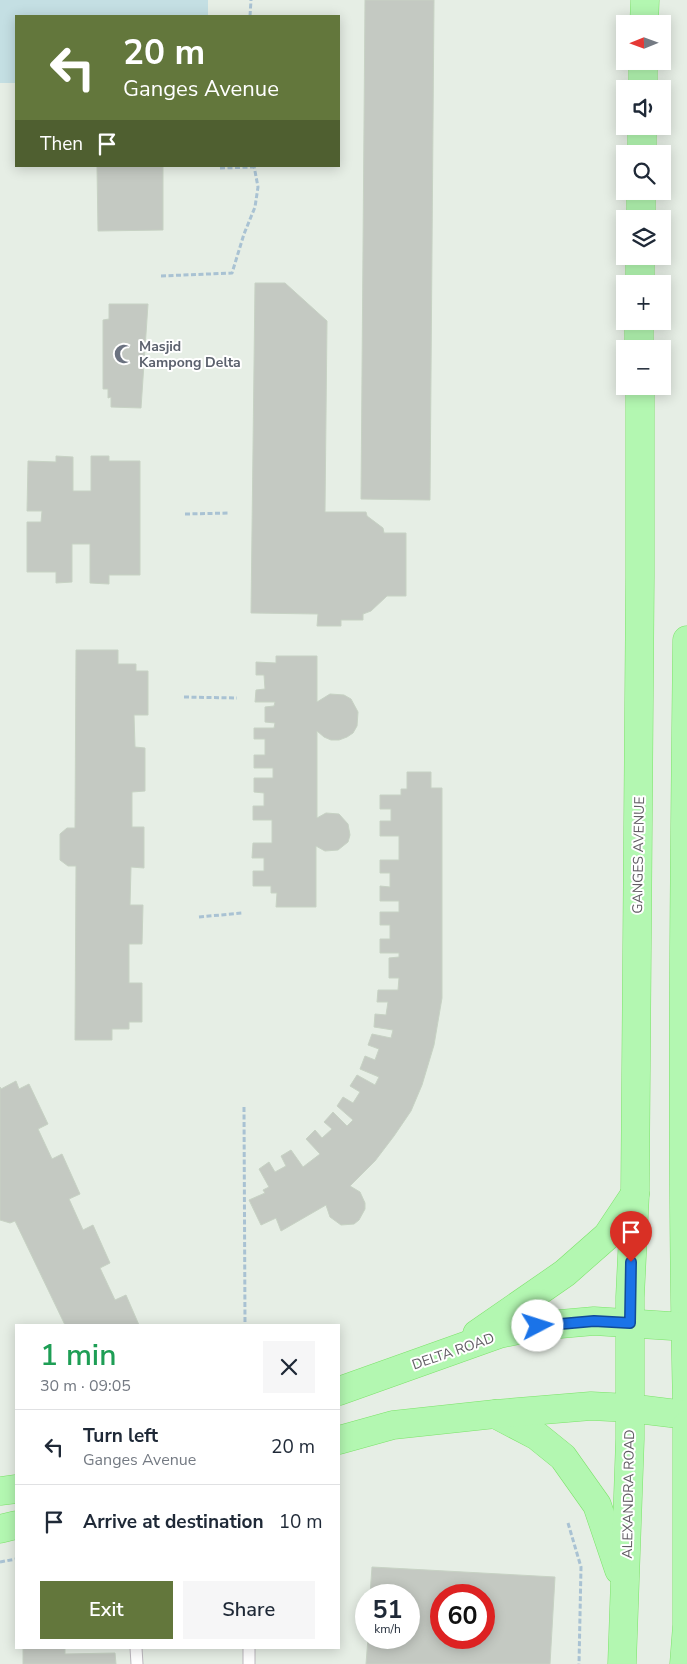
<!DOCTYPE html>
<meta charset="utf-8">
<style>
:root{--surface:#fff;--page:#f6f6f7;--text:#1f2937;--muted:#747a83;--line:#e0e1e3;--accent:#63773c}
body{margin:0;font-family:"Nunito Sans",sans-serif;background:var(--page);color:var(--text);height:100vh;display:flex;flex-direction:column;font-size:19px;white-space:nowrap}
*{box-sizing:border-box;margin:0}
p{font-size:16px;color:var(--muted)}
.icon{flex:none;width:28px;height:28px;fill:none;stroke:currentColor;stroke-width:2;stroke-linecap:round;stroke-linejoin:round}
.map{position:relative;flex:1;overflow:hidden}
.side{position:absolute;left:15px;top:1324px;width:325px;height:325px;display:flex;flex-direction:column;background:var(--surface);border-radius:0px;box-shadow:0 2px 12px #0003}
.side>*{flex:none}
.top-card{position:absolute;left:15px;top:15px;width:325px;height:152px;border-radius:0px;box-shadow:0 2px 12px #0003;background:#63773c;color:#fff;overflow:hidden}
.needle{width:32px;rotate:269deg}
.fabs{position:absolute;left:616px;top:15px;display:grid;gap:10px}
.fabs a{display:grid;place-items:center;width:55px;height:55px;border-radius:0px;background:var(--surface);box-shadow:0 2px 12px #0003;font-size:25px}
.speed{position:absolute;left:355px;top:1584px;display:flex;gap:10px;font-size:25px;font-weight:700;text-align:center}
.speed>*{display:grid;place-content:center;width:65px;height:65px;border-radius:50%;background:var(--surface);box-shadow:0 2px 12px #0003;line-height:1}
.speed small{font-size:12px;font-weight:400}
.speed .limit{border:8px solid #d22;background:#fff;color:#111}
.pin{position:absolute;display:grid;place-items:center;width:42px;height:42px;color:#fff;margin:-51px -21px;border-radius:50% 50% 50% 0;rotate:-45deg;box-shadow:0 0 5px #0007}
.pin .icon{rotate:45deg}
.me{position:absolute;width:55px;margin:-28px;rotate:85deg;stroke-linejoin:round;filter:drop-shadow(0 0 4px #0008)}
.turn{display:flex;align-items:center;gap:18px;height:105px;padding:0 25px;font-size:22px}
.turn .icon{width:65px;height:65px;stroke-width:2.5}
.turn b{display:block;font-size:35px;line-height:42px}
.then{display:flex;align-items:center;height:48px;padding:0 25px;background:#0003;gap:10px;font-size:19px}
.round{display:grid;place-items:center;flex:none;width:52px;height:52px;border-radius:0px;background:var(--page)}
.summary{display:flex;align-items:center;justify-content:space-between;height:85px;padding:0 25px}
h1{font-size:30px;font-weight:600;line-height:38px;color:#1e9e55}
.action{display:flex;gap:10px;margin-top:auto;padding:10px 25px}
.action a{flex:1;height:58px;border-radius:0px;background:var(--accent);color:#fff;font-size:20px;font-weight:600;line-height:58px;text-align:center}
.action a+a{background:var(--page);color:var(--text)}
ul{padding:0;list-style:none}
li{display:flex;align-items:center;gap:15px;height:75px;padding:0 25px;border-top:1px solid var(--line)}
li div{flex:1}
li b{display:block;font-size:19px}
li em{font-style:normal}
.map>svg:first-child{display:block}
.green{fill:#c4dfe3}
.building{fill:#c4c9c2;stroke:#c7d2c4;fill-rule:evenodd}
.lines{fill:none;stroke-linecap:round;stroke-linejoin:round}
.service-casing{stroke:#bcb7be;stroke-width:13}
.primary-casing{stroke:#7be369;stroke-width:29}
.path{stroke:#a9c2d3;stroke-width:3;stroke-dasharray:5 2.5;stroke-linecap:butt}
.service{stroke:#fff;stroke-width:11}
.primary{stroke:#b3f7b1;stroke-width:28}
.route-casing{stroke:#114b97;stroke-width:12}
.route{stroke:#1a73e8;stroke-width:9}
.labels{text-anchor:middle;stroke-width:4;stroke-linejoin:round;paint-order:stroke}
.worship-label{font-size:14px;font-weight:bold;fill:#5b616d;stroke:#fff;text-anchor:start}
.street-label{font-size:14px;fill:#625d64;stroke:#fff}
</style>
<div class="map">
<svg width="687" height="1664" viewBox="0 0 687 1664">
<rect width="100%" height="100%" fill="#e6eee5"/>
<polygon class="green" points="0,0 208,0 208,16 16,16 16,83 0,83"/>
<g class="building">
<polygon points="365,0 434,0 430,500 361,499"/>
<polygon points="97,166 163,166 163,230 98,231"/>
<polygon points="255,283 285,283 327,321 325,512 366,512 367,516 383,528 384,533 406,533 406,596 387,596 371,611 363,614 363,620 341,620 341,626 317,626 318,614 251,613"/>
<polygon points="109,304 148,304 141,408 111,407 111,397 108,398 108,389 103,389 103,320 109,319"/>
<polygon points="56,456 73,457 73,491 91,491 91,456 109,456 109,461 140,461 140,575 109,575 109,584 90,583 90,544 72,544 72,582 56,583 56,572 27,572 27,522 41,522 42,511 27,511 28,461 56,462"/>
<polygon points="76,650 118,650 118,664 136,664 136,671 148,671 148,715 134,715 135,747 145,748 145,791 132,792 132,827 144,827 144,868 131,867 130,905 143,905 142,944 129,944 129,983 142,983 142,1022 129,1022 129,1029 112,1029 112,1040 75,1040 76,866 68,866 60,860 60,834 67,828 75,828"/>
<polygon points="276,656 317,656 317,702 330,694 344,695 351,699 358,712 357,726 353,733 347,737 339,740 331,740 324,737 317,731 317,818 326,813 339,814 348,824 350,835 348,842 338,850 325,851 316,846 316,907 276,907 277,893 271,893 271,886 253,886 253,871 264,871 264,858 252,858 253,843 272,843 272,820 253,820 253,806 264,806 264,793 254,792 254,778 273,778 273,768 254,768 254,755 265,755 265,739 254,739 254,728 274,728 275,723 265,722 265,707 274,706 275,702 255,702 256,690 265,689 264,675 256,675 256,662 276,663"/>
<polygon points="407,772 431,772 431,788 442,788 442,998 434,1045 422,1085 411,1111 394,1136 375,1161 350,1186 360,1192 365,1203 365,1209 359,1220 354,1224 341,1225 330,1217 326,1205 281,1231 276,1218 261,1225 249,1200 265,1193 263,1190 269,1187 259,1169 269,1162 275,1172 286,1166 281,1156 291,1150 303,1167 320,1154 306,1139 315,1130 322,1138 332,1129 324,1122 333,1112 347,1126 353,1120 337,1106 343,1097 353,1103 360,1092 350,1086 357,1075 375,1085 379,1077 360,1069 365,1056 375,1060 379,1049 368,1045 372,1034 391,1038 393,1030 374,1027 375,1014 386,1015 388,1002 377,1002 378,990 398,990 399,978 389,978 389,958 399,957 399,953 380,953 380,939 390,939 390,925 380,925 380,912 399,912 399,901 380,901 380,886 390,887 390,873 380,873 380,860 399,860 399,836 380,836 380,821 391,821 391,809 380,809 380,795 401,795 401,789 407,789"/>
<polygon points="16,1081 19,1089 29,1084 48,1124 38,1129 52,1159 62,1154 80,1194 69,1199 83,1230 93,1225 110,1263 100,1268 115,1300 126,1295 139,1325 65,1325 15,1221 10,1223 0,1220 0,1087 1,1089"/>
<path d="M372,1567L555,1577L550,1664H366L368,1638H409V1595H370ZM441,1595H484V1638H441Z"/>
<polygon points="23,1648 65,1648 65,1654 115,1653 116,1664 23,1664"/>
</g>
<g class="lines">
<defs>
<g id="service">
<polyline points="136,1648 137,1664"/>
<polyline points="249,1664 249,1648"/>
</g>
<g id="primary">
<polyline points="644,24 645,0"/>
<polyline points="643,89 643,61"/>
<polyline points="642,154 642,126"/>
<polyline points="641,219 641,191"/>
<polyline points="640,284 640,256"/>
<polyline points="639,321 639,349"/>
<path d="M687,640C684,896 681,1152 687,1407"/>
<polyline points="477,1334 565,1273 607,1236 635,1194"/>
<polyline points="339,1391 499,1334 538,1326 594,1321 687,1327"/>
<polyline points="495,1414 537,1436 563,1457 597,1505 619,1570"/>
<polyline points="339,1440 393,1425 495,1414 591,1406 629,1408 687,1415"/>
<polyline points="0,1491 16,1489"/>
<polyline points="0,1529 16,1525"/>
<polyline points="622,1664 630,1439 630,1297 635,1194 640,577 640,386"/>
<polyline points="684,1664 687,1625 687,1425"/>
</g>
</defs>
<use href="#service" class="service-casing"/>
<use href="#primary" class="primary-casing"/>
<g class="path">
<polyline points="250,16 251,0"/>
<polyline points="220,168 254,167"/>
<polyline points="161,276 232,273 244,234 255,207 258,187 254,166"/>
<polyline points="185,514 230,513"/>
<polyline points="184,697 237,698"/>
<polyline points="199,917 242,913"/>
<polyline points="244,1107 245,1325"/>
<polyline points="568,1523 581,1567 579,1664"/>
<polyline points="0,1562 16,1559"/>
</g>
<use href="#service" class="service"/>
<use href="#primary" class="primary"/>
</g>
<g class="lines">
<defs>
<polyline id="route" points="538,1326 594,1321 630,1323 631,1262"/>
</defs>
<use href="#route" class="route-casing"/>
<use href="#route" class="route"/>
</g>
<defs>
<symbol id="mosque-bare" viewBox="-9 -9 18 18"><path d="M3.5-4.9A6 6 0 1 0 3.5 4.9A5 5 0 1 1 3.5-4.9Z" fill="#6b7280" stroke="#fff" stroke-width="2.5" paint-order="stroke"/></symbol>
</defs>
<g fill-rule="evenodd">
<use href="#mosque-bare" x="110" y="340" width="28" height="28"/>
</g>
<g class="labels">
<g class="worship-label">
<text x="139" y="351">Masjid<tspan x="139" dy="16">Kampong Delta</tspan></text>
</g>
<g class="street-label">
<text transform="translate(638 855) rotate(-89)" y="5">GANGES AVENUE</text>
<text transform="translate(453 1351) rotate(-19)" y="5">DELTA ROAD</text>
<text transform="translate(628 1494) rotate(-89)" y="5">ALEXANDRA ROAD</text>
</g>
</g>
</svg>
<div class="fabs">
<a><svg class="needle" viewBox="-14 -14 28 28"><path d="M0-13l5 13h-10z" fill="#e53935"/><path d="M0 13l5-13h-10z" fill="#747a83"/></svg></a>
<a><svg class="icon" aria-label="sound" viewBox="0 0 24 24"><path d="M4 9h4l5-4v14l-5-4H4zM17 9q2 3 0 6"/></svg></a>
<a><svg class="icon" aria-label="search" viewBox="0 0 24 24"><circle cx="10" cy="10" r="6"/><path d="M15 15l6 6"/></svg></a>
<a><svg class="icon" aria-label="layers" viewBox="0 0 24 24"><path d="M12 4l9 5-9 5-9-5zM3 14l9 5 9-5"/></svg></a>
<a>+</a>
<a>−</a>
</div>
<div class="speed"><div>51<small>km/h</small></div><div class="limit">60</div></div>
<div class="pin" style="left:631px;top:1262px;background:#d93025"><svg class="icon" aria-label="arrive" viewBox="0 0 24 24"><path d="M6 21V4h12l-3 4 3 4H6"/></svg></div>
<svg class="me" style="left:538px;top:1326px" viewBox="-20 -20 40 40"><circle r="19" fill="#fff"/><path d="M0-13L10 11 0 6-10 11z" fill="#1a73e8"/></svg>
<div class="top-card">
<div class="turn"><svg class="icon" aria-label="left" viewBox="0 0 24 24"><path d="M17 20v-9H6M10 6l-5 5 5 5"/></svg><div><b>20 m</b>Ganges Avenue</div></div>
<div class="then">Then<svg class="icon" aria-label="arrive" viewBox="0 0 24 24"><path d="M6 21V4h12l-3 4 3 4H6"/></svg></div>
</div>
<section class="side">
<div class="summary"><div><h1>1 min</h1><p>30 m · 09:05</p></div><a class="round"><svg class="icon" aria-label="close" viewBox="0 0 24 24"><path d="M6 6l12 12M18 6L6 18"/></svg></a></div>
<ul>
<li><svg class="icon" aria-label="left" viewBox="0 0 24 24"><path d="M17 20v-9H6M10 6l-5 5 5 5"/></svg><div><b>Turn left</b><p>Ganges Avenue</p></div><em>20 m</em></li>
<li><svg class="icon" aria-label="arrive" viewBox="0 0 24 24"><path d="M6 21V4h12l-3 4 3 4H6"/></svg><div><b>Arrive at destination</b></div><em>10 m</em></li>
</ul>
<div class="action"><a>Exit</a><a>Share</a></div>
</section>
</div>
